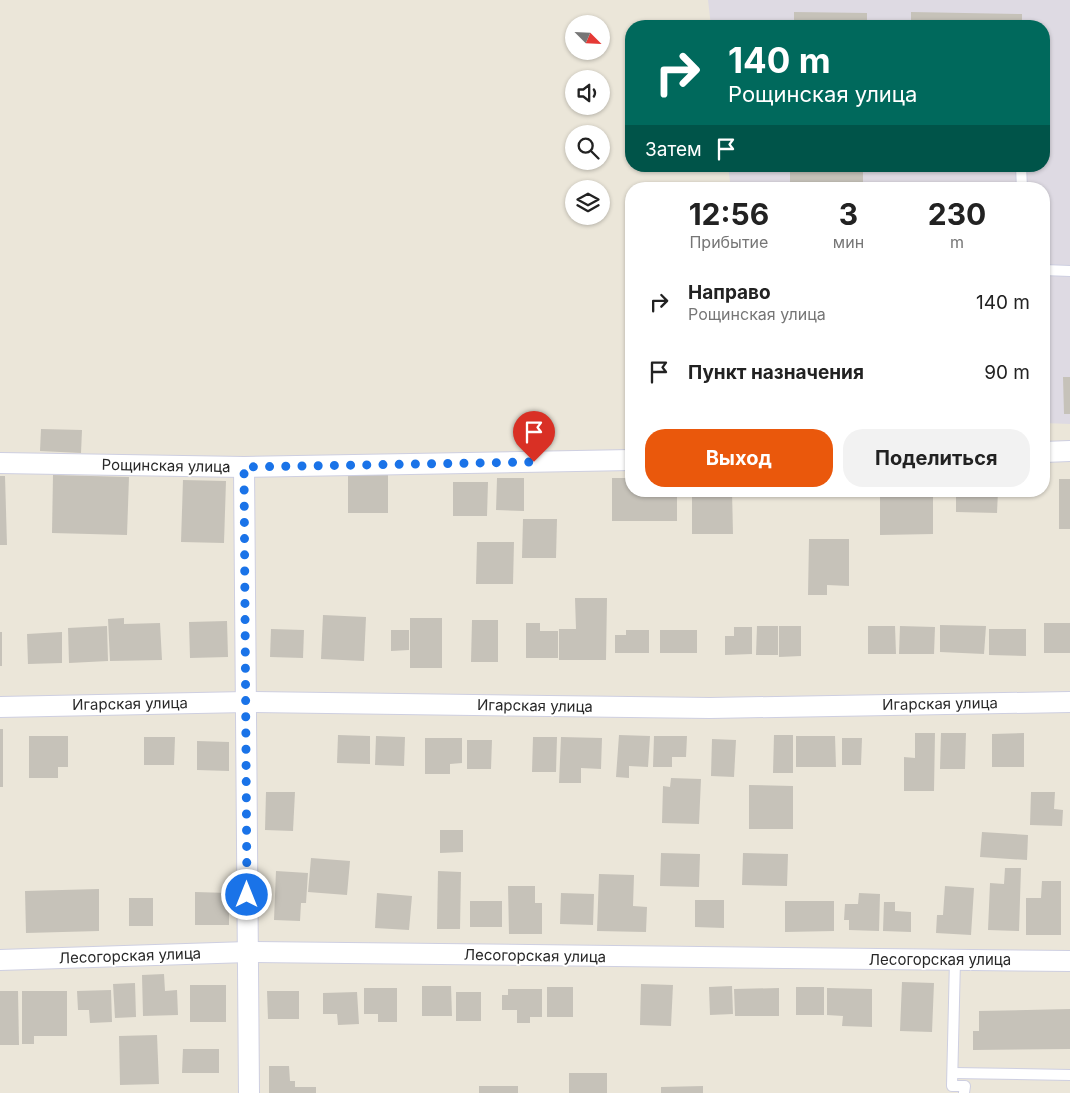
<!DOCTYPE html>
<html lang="ru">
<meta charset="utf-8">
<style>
:root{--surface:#fff;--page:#f2f2f2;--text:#222;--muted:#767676;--accent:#ea580c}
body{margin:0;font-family:Inter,sans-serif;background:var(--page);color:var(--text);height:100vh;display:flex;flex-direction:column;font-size:19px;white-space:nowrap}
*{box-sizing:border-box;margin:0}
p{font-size:16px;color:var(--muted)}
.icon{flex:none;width:28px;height:28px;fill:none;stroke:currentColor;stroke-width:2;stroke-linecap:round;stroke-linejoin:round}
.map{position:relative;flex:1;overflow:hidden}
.sheet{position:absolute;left:625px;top:182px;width:425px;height:315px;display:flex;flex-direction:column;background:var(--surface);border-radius:20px;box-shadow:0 1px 4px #0004}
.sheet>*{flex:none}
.hud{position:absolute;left:625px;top:20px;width:425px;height:152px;border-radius:20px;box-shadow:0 1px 4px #0004;background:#00695c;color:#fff;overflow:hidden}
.needle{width:32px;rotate:114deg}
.tools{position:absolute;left:565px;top:15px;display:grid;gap:10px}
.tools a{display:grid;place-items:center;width:45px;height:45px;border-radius:50%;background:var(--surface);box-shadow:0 1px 4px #0004;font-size:25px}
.pin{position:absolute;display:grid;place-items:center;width:42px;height:42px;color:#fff;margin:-51px -21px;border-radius:50% 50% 50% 0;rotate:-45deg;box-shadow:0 0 5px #0007}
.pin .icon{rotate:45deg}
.me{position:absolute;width:55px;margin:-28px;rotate:0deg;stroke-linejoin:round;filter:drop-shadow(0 0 4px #0008)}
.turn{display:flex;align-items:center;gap:18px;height:105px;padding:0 20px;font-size:22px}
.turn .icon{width:65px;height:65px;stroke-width:2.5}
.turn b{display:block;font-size:35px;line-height:42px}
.then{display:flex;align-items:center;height:48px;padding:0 20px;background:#0003;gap:10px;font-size:19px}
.eta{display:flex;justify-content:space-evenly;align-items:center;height:85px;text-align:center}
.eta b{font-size:30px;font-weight:700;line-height:35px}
.primary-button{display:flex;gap:10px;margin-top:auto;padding:10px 20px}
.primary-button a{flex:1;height:58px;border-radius:20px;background:var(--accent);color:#fff;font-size:20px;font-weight:700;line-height:58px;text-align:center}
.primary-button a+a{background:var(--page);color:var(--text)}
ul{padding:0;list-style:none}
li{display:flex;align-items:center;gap:15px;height:70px;padding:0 20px}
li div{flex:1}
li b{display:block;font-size:19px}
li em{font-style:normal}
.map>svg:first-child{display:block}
.industrial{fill:#dedae3}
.building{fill:#c6c2b9}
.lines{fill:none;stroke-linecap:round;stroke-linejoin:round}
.service-casing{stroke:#cecfe1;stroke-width:12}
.minor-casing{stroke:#cecfe1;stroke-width:22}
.service{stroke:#fff;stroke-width:10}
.minor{stroke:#fff;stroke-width:20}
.route{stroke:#1a73e8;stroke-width:9;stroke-dasharray:0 16.2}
.labels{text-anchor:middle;stroke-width:4;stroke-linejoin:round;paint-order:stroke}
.street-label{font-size:15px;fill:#282828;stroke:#fff}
</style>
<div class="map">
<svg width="1070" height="1093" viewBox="0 0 1070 1093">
<rect width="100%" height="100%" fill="#ebe6d9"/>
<polygon class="industrial" points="708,0 1070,0 1070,424 1044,423 1044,189 731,189 728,166 1044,166 1044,26 711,26"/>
<g class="building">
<polygon points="794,12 867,13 867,26 794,26"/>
<polygon points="911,12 1022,14 1022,26 911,26"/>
<polygon points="790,166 863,166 863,187 790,185"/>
<polygon points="1063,377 1070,377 1070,414 1064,414"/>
<polygon points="41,429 82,430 81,453 40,451"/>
<rect x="348" y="474" width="40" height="39"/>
<polygon points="53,475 129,477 127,535 52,533"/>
<polygon points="0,476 5,476 7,545 0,545"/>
<polygon points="497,478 524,478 524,511 496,510"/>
<polygon points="612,478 631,478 631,491 677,491 677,521 612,521"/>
<rect x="1059" y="479" width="11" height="50"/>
<polygon points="183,480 226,481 224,543 181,542"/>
<polygon points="453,482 488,482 487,516 453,516"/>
<polygon points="692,491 732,491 733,534 692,534"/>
<polygon points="880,491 933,491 933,534 880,535"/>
<polygon points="956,491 998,491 997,513 956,512"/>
<polygon points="523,519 557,519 556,558 522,558"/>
<polygon points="809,539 849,539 849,586 827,585 827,595 808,595"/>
<polygon points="477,542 514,542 513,584 476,584"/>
<polygon points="575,598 607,598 606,660 559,660 559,629 576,629"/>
<polygon points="323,615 366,617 364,661 321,659"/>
<polygon points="124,618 124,624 160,623 162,660 110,661 108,619"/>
<rect x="410" y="618" width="32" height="50"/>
<polygon points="472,620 498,620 498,662 471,662"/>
<polygon points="227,621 228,657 190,658 189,622"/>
<polygon points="526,623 540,623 540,631 558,631 558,658 526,658"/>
<rect x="1044" y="623" width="26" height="30"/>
<polygon points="940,625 986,626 984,654 940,652"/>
<polygon points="107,626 108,661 69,663 68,628"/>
<polygon points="757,626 778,626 778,655 756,655"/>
<polygon points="779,626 801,626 801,656 779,657"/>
<polygon points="868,626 895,626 896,654 868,654"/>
<polygon points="900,626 935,627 934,654 899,654"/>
<polygon points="734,627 752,627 752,654 725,655 725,636 734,636"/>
<polygon points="271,629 304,630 303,658 270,657"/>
<polygon points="989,629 1026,629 1026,656 989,655"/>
<polygon points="391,630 409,630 409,650 391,651"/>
<polygon points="626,630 649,630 649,653 615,653 615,635 626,635"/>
<rect x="660" y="630" width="37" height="23"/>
<rect x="0" y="632" width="2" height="34"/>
<polygon points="62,632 62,663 28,664 27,634"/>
<rect x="0" y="729" width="3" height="58"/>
<polygon points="915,733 935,733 934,791 904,791 904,757 915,758"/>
<polygon points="941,733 966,733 965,769 940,769"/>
<polygon points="1024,733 1024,767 992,767 992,734"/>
<polygon points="338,735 370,736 370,764 337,763"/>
<polygon points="619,735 650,736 648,767 629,766 629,778 616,777"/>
<polygon points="774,735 793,735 793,773 773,773"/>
<polygon points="29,736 68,736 68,767 58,767 58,778 29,778"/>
<polygon points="376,736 405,737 404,766 375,765"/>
<polygon points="654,736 687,736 686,757 672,757 672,767 653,767"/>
<polygon points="796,736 835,736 836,767 796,767"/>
<polygon points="144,737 175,737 174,765 144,765"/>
<polygon points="533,737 557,737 556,772 532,772"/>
<polygon points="561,737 602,738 601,769 581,768 581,783 559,783"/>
<polygon points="425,738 462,738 462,763 450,764 450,774 425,774"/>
<polygon points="842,738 862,738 861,765 842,765"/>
<polygon points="712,739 736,740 734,777 711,776"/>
<polygon points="467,740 492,740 491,769 467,769"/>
<polygon points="197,741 229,742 229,771 197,770"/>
<polygon points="671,778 701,779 699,824 662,823 663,786 670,787"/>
<polygon points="749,785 793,786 793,829 749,829"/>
<polygon points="266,792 295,792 293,831 265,830"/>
<polygon points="1031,792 1055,792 1054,809 1063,810 1062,826 1030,825"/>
<polygon points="440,830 463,830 463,852 440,853"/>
<polygon points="982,832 1028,835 1027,860 980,857"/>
<polygon points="661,853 700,854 699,887 660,886"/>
<polygon points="743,853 788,854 787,886 742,885"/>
<polygon points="311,858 350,861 347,895 308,892"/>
<polygon points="1005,868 1021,868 1019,931 988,930 990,883 1004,884"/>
<polygon points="276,871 308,873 306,903 301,903 300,921 274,920"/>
<polygon points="438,871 461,872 460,929 437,929"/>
<polygon points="599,874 634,875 633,906 647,907 646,932 597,931"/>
<polygon points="1042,881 1061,881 1061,935 1026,935 1026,898 1041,898"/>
<polygon points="508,886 535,886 535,903 542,903 542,934 509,934"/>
<polygon points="945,886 974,888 971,935 936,933 937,915 943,915"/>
<polygon points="99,889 99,931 26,933 25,891"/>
<polygon points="195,892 229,893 229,925 195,925"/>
<polygon points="377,893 412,896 409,930 375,928"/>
<polygon points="561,893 594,894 593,925 560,924"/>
<polygon points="859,893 880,894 879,931 849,930 849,920 844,920 845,904 858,904"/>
<rect x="129" y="898" width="24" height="28"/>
<polygon points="695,900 724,900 724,928 695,927"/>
<rect x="470" y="901" width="32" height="26"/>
<polygon points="785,901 834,901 834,931 785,932"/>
<polygon points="884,902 895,902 895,911 911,912 911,932 883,931"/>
<polygon points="164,974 165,991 177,990 178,1015 143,1016 142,975"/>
<polygon points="902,982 934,983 932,1032 900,1031"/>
<polygon points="135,983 136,1017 115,1018 113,984"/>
<polygon points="641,984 673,985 671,1026 640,1025"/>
<rect x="190" y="985" width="36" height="37"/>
<polygon points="422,986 451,986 452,1016 422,1016"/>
<polygon points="732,986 733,1014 710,1015 709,987"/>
<rect x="547" y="987" width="26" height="30"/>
<rect x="796" y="987" width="28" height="28"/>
<polygon points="364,988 397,988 397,1022 378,1022 378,1014 364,1014"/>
<polygon points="779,988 779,1016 735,1016 734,989"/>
<polygon points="827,988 872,989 872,1027 842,1026 843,1016 827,1015"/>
<polygon points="508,989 542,989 542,1017 530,1017 530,1023 517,1023 517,1010 502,1010 502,995 508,995"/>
<polygon points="111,990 112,1022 90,1023 89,1010 78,1010 77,991"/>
<polygon points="0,991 18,991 19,1045 0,1045"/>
<polygon points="22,991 67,991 67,1036 34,1036 34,1044 22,1044"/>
<polygon points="267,991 299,991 299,1019 268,1019"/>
<polygon points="357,992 359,1024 338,1025 337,1014 323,1014 323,993"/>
<rect x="456" y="992" width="25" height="29"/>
<polygon points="1070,1009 1070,1049 973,1050 973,1031 979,1031 979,1011"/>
<polygon points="157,1035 159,1084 120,1085 119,1036"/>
<polygon points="183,1049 219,1049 219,1073 182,1073"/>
<polygon points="269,1066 289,1066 290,1081 295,1081 295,1087 316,1087 316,1093 269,1093"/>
<rect x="569" y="1073" width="38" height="20"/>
<rect x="479" y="1086" width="39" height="7"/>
<polygon points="703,1086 703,1093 661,1093 661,1087"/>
</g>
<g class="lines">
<defs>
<g id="service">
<polyline points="1021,166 1022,189"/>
<polyline points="1044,270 1070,271"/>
<polyline points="955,960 952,1086 965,1086 964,1093"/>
<polyline points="953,1073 1070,1075"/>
</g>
<g id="minor">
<polyline points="1044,452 1070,451"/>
<polyline points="0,463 244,467 631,460"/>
<polyline points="244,467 249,1093"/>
<polyline points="0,707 246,702 710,708 1070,702"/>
<polyline points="0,960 248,952 1070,961"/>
</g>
</defs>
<use href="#service" class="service-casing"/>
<use href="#minor" class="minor-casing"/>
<use href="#service" class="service"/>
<use href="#minor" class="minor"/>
</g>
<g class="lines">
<polyline class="route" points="247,895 244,467 534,462"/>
</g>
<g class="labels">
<g class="street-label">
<text transform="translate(166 466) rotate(1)" y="5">Рощинская улица</text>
<text transform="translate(130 704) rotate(-1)" y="5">Игарская улица</text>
<text transform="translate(940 704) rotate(-1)" y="5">Игарская улица</text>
<text transform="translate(535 706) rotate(1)" y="5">Игарская улица</text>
<text transform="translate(130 956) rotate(-2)" y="5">Лесогорская улица</text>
<text transform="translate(535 956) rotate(1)" y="5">Лесогорская улица</text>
<text x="940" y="965">Лесогорская улица</text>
</g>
</g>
</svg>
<div class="tools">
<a><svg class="needle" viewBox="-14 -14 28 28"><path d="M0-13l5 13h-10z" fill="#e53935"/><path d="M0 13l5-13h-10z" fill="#767676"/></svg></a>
<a><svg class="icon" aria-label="sound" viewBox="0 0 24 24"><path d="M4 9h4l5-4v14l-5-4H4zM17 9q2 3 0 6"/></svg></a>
<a><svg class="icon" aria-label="search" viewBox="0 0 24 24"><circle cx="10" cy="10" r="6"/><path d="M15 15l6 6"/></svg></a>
<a><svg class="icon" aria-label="layers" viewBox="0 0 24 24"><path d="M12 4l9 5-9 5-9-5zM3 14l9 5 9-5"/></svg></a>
</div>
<div class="pin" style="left:534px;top:462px;background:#d93025"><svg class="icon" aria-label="arrive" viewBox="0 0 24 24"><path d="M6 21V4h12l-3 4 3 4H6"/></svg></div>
<svg class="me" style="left:247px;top:895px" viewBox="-20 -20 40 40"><circle r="17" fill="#1a73e8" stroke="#fff" stroke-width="3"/><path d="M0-11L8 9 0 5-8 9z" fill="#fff"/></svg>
<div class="hud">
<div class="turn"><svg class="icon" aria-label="right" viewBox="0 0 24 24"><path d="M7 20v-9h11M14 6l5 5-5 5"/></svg><div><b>140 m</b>Рощинская улица</div></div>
<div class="then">Затем<svg class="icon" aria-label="arrive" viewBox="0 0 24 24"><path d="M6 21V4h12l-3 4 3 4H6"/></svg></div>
</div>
<section class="sheet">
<div class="eta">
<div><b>12:56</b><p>Прибытие</p></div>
<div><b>3</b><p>мин</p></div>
<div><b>230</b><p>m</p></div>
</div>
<ul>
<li><svg class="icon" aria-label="right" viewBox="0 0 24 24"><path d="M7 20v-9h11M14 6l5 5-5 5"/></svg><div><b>Направо</b><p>Рощинская улица</p></div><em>140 m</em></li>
<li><svg class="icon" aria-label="arrive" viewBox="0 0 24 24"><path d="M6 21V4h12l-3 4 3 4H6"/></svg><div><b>Пункт назначения</b></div><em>90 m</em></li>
</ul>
<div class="primary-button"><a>Выход</a><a>Поделиться</a></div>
</section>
</div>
